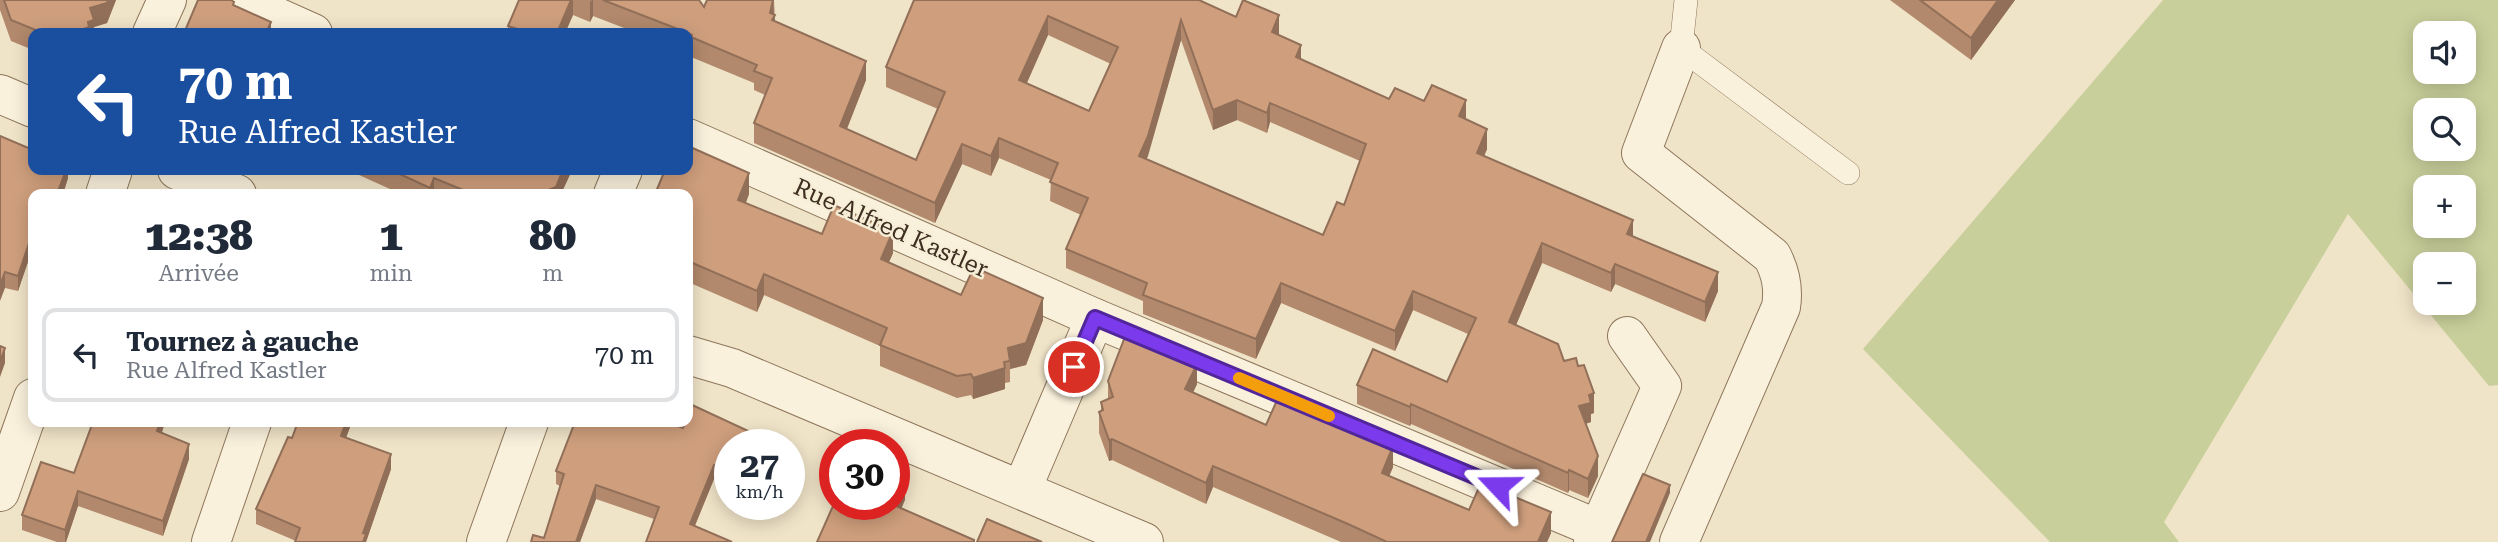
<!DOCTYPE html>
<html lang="fr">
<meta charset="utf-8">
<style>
:root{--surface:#fff;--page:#f2f2f3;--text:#1f2937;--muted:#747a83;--line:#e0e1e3}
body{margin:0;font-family:"Roboto Serif",serif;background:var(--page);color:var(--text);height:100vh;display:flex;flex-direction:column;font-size:26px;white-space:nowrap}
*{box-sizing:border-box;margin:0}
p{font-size:23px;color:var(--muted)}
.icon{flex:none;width:38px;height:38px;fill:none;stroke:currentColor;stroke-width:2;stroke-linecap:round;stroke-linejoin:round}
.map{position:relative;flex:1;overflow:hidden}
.details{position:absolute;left:28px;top:189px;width:665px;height:238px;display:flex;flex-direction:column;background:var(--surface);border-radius:14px;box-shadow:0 4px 18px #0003}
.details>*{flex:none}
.guide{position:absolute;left:28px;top:28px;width:665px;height:147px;border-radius:14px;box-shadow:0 4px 18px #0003;background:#1a4fa0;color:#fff;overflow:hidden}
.tools{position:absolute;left:2413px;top:21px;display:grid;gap:14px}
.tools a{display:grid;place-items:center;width:63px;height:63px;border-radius:14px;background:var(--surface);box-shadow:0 4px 18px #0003;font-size:35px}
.speed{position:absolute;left:714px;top:429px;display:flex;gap:14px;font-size:35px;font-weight:700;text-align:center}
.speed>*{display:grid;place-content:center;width:91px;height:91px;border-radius:50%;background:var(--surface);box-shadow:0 4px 18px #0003;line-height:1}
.speed small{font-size:18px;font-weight:400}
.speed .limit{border:10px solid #d22;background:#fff;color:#111}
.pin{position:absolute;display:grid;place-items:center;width:60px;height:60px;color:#fff;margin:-30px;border:4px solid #fff;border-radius:50%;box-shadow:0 2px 7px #0007}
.me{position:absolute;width:77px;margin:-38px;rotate:293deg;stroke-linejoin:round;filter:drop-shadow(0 0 5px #0008)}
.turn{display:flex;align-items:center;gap:24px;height:147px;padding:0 35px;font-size:32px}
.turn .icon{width:91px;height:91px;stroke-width:2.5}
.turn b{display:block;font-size:49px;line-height:60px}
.eta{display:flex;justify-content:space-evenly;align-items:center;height:119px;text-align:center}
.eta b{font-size:42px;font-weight:800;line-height:49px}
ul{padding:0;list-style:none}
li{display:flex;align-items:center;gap:21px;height:94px;margin:0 14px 10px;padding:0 21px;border:4px solid var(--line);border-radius:14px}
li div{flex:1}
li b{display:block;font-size:26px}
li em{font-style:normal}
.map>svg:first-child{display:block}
.green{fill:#c9cf9b;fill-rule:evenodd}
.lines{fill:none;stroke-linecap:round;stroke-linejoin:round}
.lane-casing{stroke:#8d765c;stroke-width:24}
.street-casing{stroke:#8d765c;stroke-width:40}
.lane{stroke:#faf1dc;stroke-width:23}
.street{stroke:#faf1dc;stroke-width:38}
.wall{fill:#b2896c;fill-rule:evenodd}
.shaded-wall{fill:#916f58}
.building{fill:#cf9f7d;stroke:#916f58;stroke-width:2;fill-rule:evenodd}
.route-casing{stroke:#51269a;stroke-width:18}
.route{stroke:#7c3aed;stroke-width:12}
.slow{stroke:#f59e0b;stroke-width:12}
.labels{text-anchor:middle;stroke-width:5;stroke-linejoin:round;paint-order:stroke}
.street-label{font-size:24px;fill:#3d2e20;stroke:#f7eed8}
</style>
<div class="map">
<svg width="2498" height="542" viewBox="0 0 2498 542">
<rect width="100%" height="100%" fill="#f0e4c8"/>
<path class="green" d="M2163,0H2498V385L2489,386L2348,214L2164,522L2179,542H2050L1863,349ZM2426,33H2464V72H2426ZM2426,110H2464V149H2426ZM2426,187H2464V226H2426ZM2426,264H2464V303H2426Z"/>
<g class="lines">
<defs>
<polyline id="lane" points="1686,0 1681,48 1848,173"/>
<g id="street">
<polyline points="239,0 313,33"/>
<polyline points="152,33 167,0"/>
<polyline points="0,94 33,108"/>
<polyline points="688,138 1095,318 1598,529"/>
<polyline points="177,170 237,194"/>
<polyline points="105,194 113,170"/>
<polyline points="613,194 623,170"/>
<polyline points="688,355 732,368 1144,542"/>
<polyline points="1022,489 1095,318"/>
<polyline points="0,492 33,398"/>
<polyline points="211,542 252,422"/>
<polyline points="486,542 529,422"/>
<polyline points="1593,542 1662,386 1627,336"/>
<path d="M1679,542L1781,307C1784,288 1781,273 1772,256L1641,153L1681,48"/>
</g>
</defs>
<use href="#lane" class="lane-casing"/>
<use href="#street" class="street-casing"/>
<use href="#lane" class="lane"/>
<use href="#street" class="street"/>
</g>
<g class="wall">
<polygon points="0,0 116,0 107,23 94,27 94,33 33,33 33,50 11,41 0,10"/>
<path d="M519,0H699L704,7L774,0L775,21L866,80L847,129L916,160L938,109L886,87V67L914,0H1199L1278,35L1301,59L1389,99L1466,119L1487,149L1484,156L1633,236L1718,291L1705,322L1615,284L1611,292L1542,263L1516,325L1564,361L1594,413L1591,414V422L1586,424L1598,476L1588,498L1569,490L1568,493L1411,424L1410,426L1357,404V385L1447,382L1468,334L1413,310L1395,351L1281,303L1256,359L1143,314V301L1066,268V249L1081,215L1050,201L1051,180L999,158L991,176L962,164L935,223L754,143V123L765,95L754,90V83L691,57V55L688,53V33H637L593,16L590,22L573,15L565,33H508V26ZM1048,35L1111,64L1089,111L1027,83ZM1181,40L1213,130L1237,120L1267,133L1270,122L1360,161L1344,205L1323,235L1146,159Z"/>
<polygon points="1890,0 2015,0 1971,60"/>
<polygon points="0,136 68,170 68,178 63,194 33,194 33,247 18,291 5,288"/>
<polygon points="348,170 572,170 561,194 401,194"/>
<polygon points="688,194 749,194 746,203 822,234 893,253 889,262 961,295 1043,320 1026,365 1010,369 1010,382 1005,383 1005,389 973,399 971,395 957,398 880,366 880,346 764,295 757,312 688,282"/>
<polygon points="1108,381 1197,384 1193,392 1266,425 1393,467 1389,476 1469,510 1551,533 1547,542 1341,542 1213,487 1206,504 1112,460 1109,461 1099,433 1099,412 1101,411 1101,402 1108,399"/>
<polygon points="93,422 165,422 162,433 189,459 163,536 78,506 66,542 57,542 22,530 22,515 74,473"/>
<polygon points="350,422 350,427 346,438 391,469 366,542 296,541 256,524 256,509 292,438"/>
<polygon points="730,444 730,486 714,479 695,526 654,519 596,499 580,542 531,542 544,538 560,486 556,484 556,471"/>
</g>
<g class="shaded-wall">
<polygon points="108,0 116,0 107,23 94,27 94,33 73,33 88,22 90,8"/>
<polygon points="571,0 573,0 573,15 565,33 557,33"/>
<polygon points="592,0 593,0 593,16 590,22 590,2"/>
<polygon points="773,0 774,16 775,15 775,35 770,13"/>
<polygon points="1998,0 2015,0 1971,60 1971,38"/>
<polygon points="1279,15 1279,35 1272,52 1272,32"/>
<polygon points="1048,16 1048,35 1019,100 1019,80"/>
<polygon points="1181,20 1181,40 1148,156 1139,176 1139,156"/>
<polygon points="271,22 271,33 266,33"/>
<polygon points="1301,45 1301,65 1296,57"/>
<polygon points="866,61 866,80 840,146 840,126"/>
<polygon points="1237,100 1237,120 1213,130 1213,110"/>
<polygon points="1466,100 1466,120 1459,116"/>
<polygon points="1270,103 1270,122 1267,133 1267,113"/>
<polygon points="1487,129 1487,149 1477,173 1477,153"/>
<polygon points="999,138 999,158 991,176 991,156"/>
<polygon points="962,144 962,164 935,223 935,203"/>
<polygon points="66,170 68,170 68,178 63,194 57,194"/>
<polygon points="563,170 572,170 561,194 548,194 548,190"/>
<polygon points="749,173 749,194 738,221 738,200"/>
<polygon points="434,178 434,194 430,194 430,188"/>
<polygon points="506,190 506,194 495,194"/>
<polygon points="1633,220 1633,240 1627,234"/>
<polygon points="33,231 33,247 18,291 18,276"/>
<polygon points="893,231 893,253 881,280 881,259"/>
<polygon points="1542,243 1542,263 1509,342 1509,322"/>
<polygon points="1615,264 1615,284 1611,292 1611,273"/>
<polygon points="5,272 5,288 0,301 0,285"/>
<polygon points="1718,272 1718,291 1705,322 1705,302"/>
<polygon points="764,274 764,295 757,312 757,291"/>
<polygon points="1281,283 1281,303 1256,359 1256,339"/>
<polygon points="1413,291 1413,310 1395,351 1395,331"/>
<polygon points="1043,298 1043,320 1026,365 1010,369 1010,361 1008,348"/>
<polygon points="5,348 5,363 0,377 0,362"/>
<polygon points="1197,364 1197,384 1185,410 1185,389"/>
<polygon points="1005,368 1005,389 973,399 973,378"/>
<polygon points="1594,393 1594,413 1591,414 1591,422 1579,425 1579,406 1589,395"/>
<polygon points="1411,404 1411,424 1410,426 1410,407"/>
<polygon points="160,422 165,422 157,446 157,431"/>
<polygon points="346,422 350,422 350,427 341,451 341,436"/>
<polygon points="1112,439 1112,460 1109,461 1109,440"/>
<polygon points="189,444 189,459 163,536 163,521"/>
<polygon points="1393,446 1393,467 1382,494 1382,473"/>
<polygon points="391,454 391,469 366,542 363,542 363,533"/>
<polygon points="1598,456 1598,476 1588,498 1588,479"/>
<polygon points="714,465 714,479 690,537 690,524"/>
<polygon points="1213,466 1213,487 1206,504 1206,483"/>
<polygon points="1569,470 1569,490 1568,493 1568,473"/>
<polygon points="596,485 596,499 580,542 576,542"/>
<polygon points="905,485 905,500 896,521 896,506"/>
<polygon points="1670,485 1670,493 1650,542 1646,542"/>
<polygon points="78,491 78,506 66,542 65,542 65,530"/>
<polygon points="1551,512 1551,533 1547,542 1538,542"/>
</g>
<g class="building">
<polygon points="4,0 108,0 107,3 90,8 94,20 88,22 89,27 73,33 43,33 11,20"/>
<polygon points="198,0 231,0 234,2 233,5 271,22 266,33 184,33"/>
<polygon points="519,0 571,0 557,33 530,33 508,26"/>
<path d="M603,0H699L704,7L707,0H773L770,13L775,15L772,20L866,61L840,126L916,160L945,92L886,67L914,0H1199L1236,17L1243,0L1279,15L1272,32L1301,45L1296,57L1389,99L1395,88L1424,101L1432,85L1466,100L1459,116L1487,129L1477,153L1633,220L1627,234L1718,272L1705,302L1615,264L1611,273L1542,243L1509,322L1558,344L1564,361L1576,358L1578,366L1584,365L1594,393L1589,395L1591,403L1579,406L1598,456L1588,479L1569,470L1568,473L1411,404L1410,407L1357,385L1373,349L1447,382L1476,318L1413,291L1395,331L1281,283L1256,339L1143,295L1147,283L1066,249L1088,198L1050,182L1058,163L999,138L991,156L962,144L935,203L754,123L772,78L754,71L757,65L691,37L692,35L688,33ZM1048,16L1118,47L1089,111L1019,80ZM1181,20L1213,110L1237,100L1267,113L1270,103L1366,144L1344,205L1337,202L1323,235L1139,156L1148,136Z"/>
<polygon points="1920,0 1998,0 1971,38"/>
<polygon points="0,136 33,150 33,170 66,170 57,194 33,194 33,231 18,276 5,272 0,285"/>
<polygon points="688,146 749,173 738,200 822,234 834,205 893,231 881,259 961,295 974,267 1043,298 1026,343 1008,348 1010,361 1004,362 1005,368 973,378 971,374 957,376 880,345 887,328 764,274 757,291 688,261 688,194 655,194 665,170 688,170"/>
<polygon points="391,170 563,170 556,187 548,190 550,194 508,194 506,190 495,194 473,194 434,178 430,188"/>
<polygon points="1126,334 1197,364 1185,389 1266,425 1278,398 1393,446 1382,473 1469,510 1481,483 1551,512 1538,542 1387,542 1348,524 1213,466 1206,483 1112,439 1109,440 1099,412 1103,410 1101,402 1113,397 1108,381"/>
<polygon points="0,346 5,348 0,362"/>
<polygon points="690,404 776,444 730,444 730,472 714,465 690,524 732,542 646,542 659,507 596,485 576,542 531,542 533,535 544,538 564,474 556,471 575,422 665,422 683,428 685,422 688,422 688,411"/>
<polygon points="93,422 160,422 157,431 189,444 163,521 78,491 65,530 22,515 41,462 74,473"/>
<polygon points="298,422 346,422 341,436 391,454 363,533 366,534 363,542 295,542 300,528 256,509 288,437 292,438"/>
<polygon points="1643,474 1670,485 1646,542 1612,542"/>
<polygon points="894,480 905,485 896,506 974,540 974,542 817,542 833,506 836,507 838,504 894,504"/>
<polygon points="987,519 1042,542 977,542"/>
</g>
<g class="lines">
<defs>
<polyline id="route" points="1074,367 1095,318 1498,486"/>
</defs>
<use href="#route" class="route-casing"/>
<use href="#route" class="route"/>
<polyline class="slow" points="1239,378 1329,416"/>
</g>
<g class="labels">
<g class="street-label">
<text transform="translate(891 228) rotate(24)" y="8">Rue Alfred Kastler</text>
</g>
</g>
</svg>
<div class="tools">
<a><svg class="icon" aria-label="sound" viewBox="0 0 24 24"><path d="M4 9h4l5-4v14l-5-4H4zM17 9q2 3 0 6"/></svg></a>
<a><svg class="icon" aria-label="search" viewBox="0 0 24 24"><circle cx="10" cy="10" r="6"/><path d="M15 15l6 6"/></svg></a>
<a>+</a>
<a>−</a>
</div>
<div class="speed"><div>27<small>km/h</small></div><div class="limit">30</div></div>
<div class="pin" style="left:1074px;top:367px;background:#d93025"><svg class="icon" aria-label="arrive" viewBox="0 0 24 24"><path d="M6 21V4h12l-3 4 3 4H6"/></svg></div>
<svg class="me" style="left:1498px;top:486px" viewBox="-20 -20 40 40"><path d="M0-17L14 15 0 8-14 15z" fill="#7c3aed" stroke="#fff" stroke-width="4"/></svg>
<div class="guide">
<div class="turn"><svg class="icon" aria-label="left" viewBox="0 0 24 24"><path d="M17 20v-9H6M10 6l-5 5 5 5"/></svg><div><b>70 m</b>Rue Alfred Kastler</div></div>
</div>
<section class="details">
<div class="eta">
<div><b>12:38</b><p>Arrivée</p></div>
<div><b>1</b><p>min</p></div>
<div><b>80</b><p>m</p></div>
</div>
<ul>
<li><svg class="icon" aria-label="left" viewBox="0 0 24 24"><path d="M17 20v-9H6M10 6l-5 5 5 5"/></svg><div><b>Tournez à gauche</b><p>Rue Alfred Kastler</p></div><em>70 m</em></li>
</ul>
</section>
</div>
